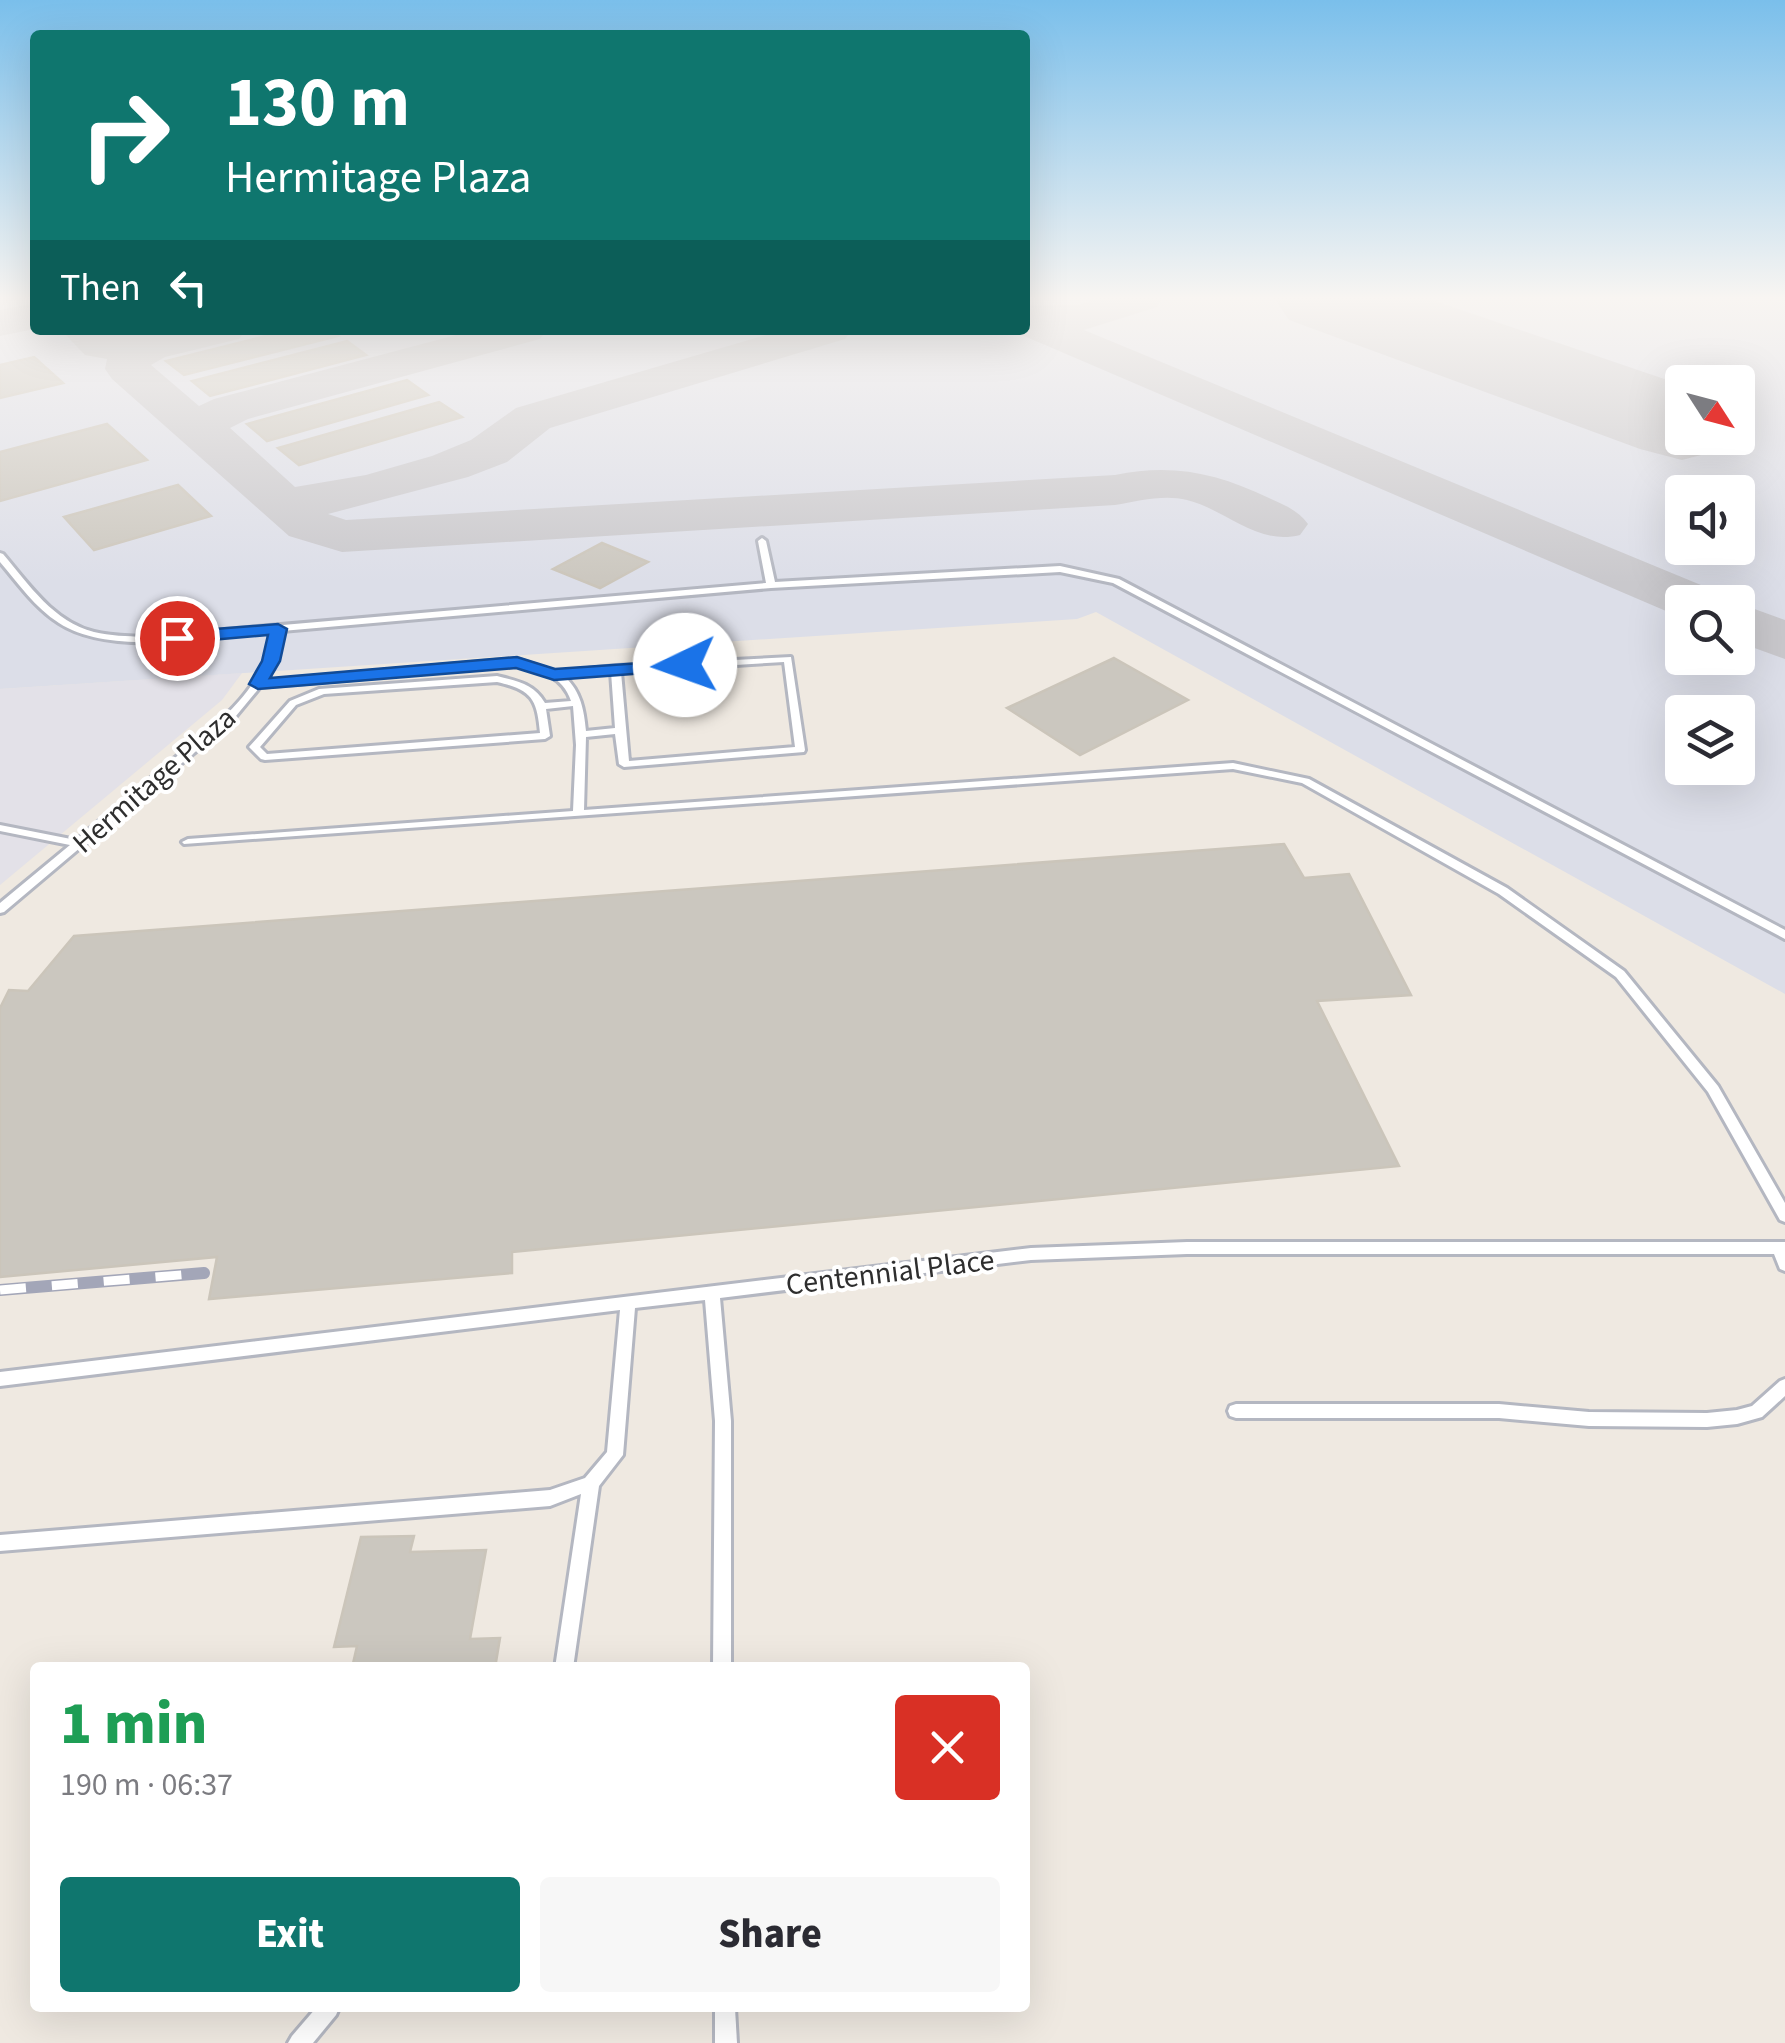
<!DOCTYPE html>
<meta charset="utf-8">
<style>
:root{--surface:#fff;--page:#f7f7f7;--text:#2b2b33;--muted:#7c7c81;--accent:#0f766e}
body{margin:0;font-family:"Source Sans 3",sans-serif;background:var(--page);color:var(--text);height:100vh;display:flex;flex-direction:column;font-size:38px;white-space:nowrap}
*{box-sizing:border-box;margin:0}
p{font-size:32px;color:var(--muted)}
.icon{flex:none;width:55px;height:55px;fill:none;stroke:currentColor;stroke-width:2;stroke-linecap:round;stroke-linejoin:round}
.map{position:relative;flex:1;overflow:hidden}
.sheet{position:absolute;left:30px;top:1662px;width:1000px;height:350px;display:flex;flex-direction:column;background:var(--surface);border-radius:10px;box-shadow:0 10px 40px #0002}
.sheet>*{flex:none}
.banner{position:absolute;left:30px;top:30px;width:1000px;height:305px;border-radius:10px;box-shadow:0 10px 40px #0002;background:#0f766e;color:#fff;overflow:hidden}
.needle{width:65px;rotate:126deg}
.fabs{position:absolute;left:1665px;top:365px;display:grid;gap:20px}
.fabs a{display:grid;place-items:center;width:90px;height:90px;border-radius:10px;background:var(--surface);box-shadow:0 10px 40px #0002;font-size:50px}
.pin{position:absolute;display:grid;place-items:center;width:85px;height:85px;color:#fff;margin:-42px;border:5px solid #fff;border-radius:50%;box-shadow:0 2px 10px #0007}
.me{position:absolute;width:110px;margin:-55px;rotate:267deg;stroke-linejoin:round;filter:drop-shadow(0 0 8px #0008)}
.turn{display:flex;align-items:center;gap:35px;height:210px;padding:0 30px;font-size:45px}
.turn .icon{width:130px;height:130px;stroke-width:2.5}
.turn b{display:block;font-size:70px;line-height:85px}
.then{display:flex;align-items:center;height:95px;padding:0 30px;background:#0003;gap:20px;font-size:38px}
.round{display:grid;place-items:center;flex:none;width:105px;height:105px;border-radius:10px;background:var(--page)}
.head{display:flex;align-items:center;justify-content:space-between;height:170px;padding:0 30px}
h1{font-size:60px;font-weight:800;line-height:75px;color:#1e9e55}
.primary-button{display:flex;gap:20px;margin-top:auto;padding:20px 30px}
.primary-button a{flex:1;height:115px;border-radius:10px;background:var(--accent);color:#fff;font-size:40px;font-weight:800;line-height:115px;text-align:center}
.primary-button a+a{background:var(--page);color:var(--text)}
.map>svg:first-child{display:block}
.industrial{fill:#e3e1e8}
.airport{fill:#dcdee8;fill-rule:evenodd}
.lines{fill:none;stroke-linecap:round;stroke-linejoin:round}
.taxiway{fill:#c9c8cc;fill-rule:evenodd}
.runway{fill:#c9c8cc;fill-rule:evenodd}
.building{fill:#cbc7bf;stroke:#cbc5ba;stroke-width:2.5}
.service-casing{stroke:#b4b7c1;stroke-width:6}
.service{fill:#fff;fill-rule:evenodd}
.rail-casing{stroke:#a3a6b8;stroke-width:12}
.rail{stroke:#fff;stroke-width:9;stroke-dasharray:26;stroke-linecap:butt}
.route{fill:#1a73e8;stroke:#114b97;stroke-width:2.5}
.labels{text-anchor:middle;stroke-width:8;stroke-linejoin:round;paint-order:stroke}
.street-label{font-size:30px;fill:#2e2e2e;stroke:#fff}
</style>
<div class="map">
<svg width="1785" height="2043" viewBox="0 0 1785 2043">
<rect width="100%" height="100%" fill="#efe9e1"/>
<polygon class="industrial" points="242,673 222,700 0,885 0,689"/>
<path class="airport" d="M0,298H35V330H1025V298H1785V994L1096,612L1077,619L0,689ZM1682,382H1738V438H1682ZM1682,492H1738V548H1682ZM1682,602H1738V658H1682ZM1682,712H1738V768H1682Z"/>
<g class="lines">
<g class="taxiway">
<polygon points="1100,298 1162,298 1157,307 1084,330 1713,590 1722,602 1682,602 1682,617 1673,614 1010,330 1025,330 1025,306 1078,305"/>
<polygon points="35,303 35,329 0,336 0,310"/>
<path d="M61,330L150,335L170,330H246L239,339L165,357L151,365L199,406L214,399L475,330H547L540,339L248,419L230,428L295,487L366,475L432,456L471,440L516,408L783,330H852L845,339L550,428L507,462L468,477L328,514L346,520L1115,475C1172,463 1217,473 1269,498C1284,505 1298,510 1308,524L1300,535C1257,546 1227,510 1187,500C1164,494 1138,501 1115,505L342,552L289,536L112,379L105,369L107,359L85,355Z"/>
<polygon points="1738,603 1785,620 1785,659 1738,642"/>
</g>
<g class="runway">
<polygon points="1274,298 1426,298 1682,385 1682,438 1732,438 1724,449 1682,460 1640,449 1289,320"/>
<polygon points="1738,418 1741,424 1738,430"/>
</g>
</g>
<g class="building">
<polygon points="290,330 329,330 338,336 184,375 166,361"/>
<polygon points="347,341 366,355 210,396 192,381"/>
<polygon points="34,357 63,383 0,398 0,365"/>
<polygon points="407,380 428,395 267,441 247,424"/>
<polygon points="439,402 462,417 299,465 278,448"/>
<polygon points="107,424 147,460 0,501 0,452"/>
<polygon points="178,485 211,516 94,550 64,517"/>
<polygon points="602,543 648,562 600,588 553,569"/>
<polygon points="1114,658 1188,700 1080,755 1007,708"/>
<polygon points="1284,844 1304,878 1349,874 1411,995 1317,1001 1399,1166 512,1252 512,1273 209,1299 217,1257 0,1277 0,1008 9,990 28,991 74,936"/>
<polygon points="414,1536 410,1552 486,1550 470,1639 500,1638 495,1668 352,1668 357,1646 334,1647 361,1537"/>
</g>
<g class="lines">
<defs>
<g id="service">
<path d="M762,538L766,541L775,582L1060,566L1119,579L1785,930V939L1113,583L1060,572L771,588L282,631L278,655L265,681L517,659L557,672L616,666L791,657L805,750L804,752L624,767L619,764L615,734L586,737L584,810L1233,763L1309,779L1507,888L1624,971L1718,1086L1785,1203V1222L1780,1220L1708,1092L1616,977L1499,894L1302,783L1233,769L184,844L182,842L188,839L573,811L576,745L573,706L546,709L550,736L545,739L265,760L261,759L249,747L290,701L319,689L497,676C517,681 534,684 545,703L571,701C563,676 540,670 517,665L260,687L231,722L86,843L85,846L81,847L4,912L0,913V903L70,845L0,831V825L76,840C106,815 136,791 165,766C209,730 266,692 273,631C213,637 111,657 59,623C35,608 18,583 0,562V553L3,554C29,585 54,622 94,632C110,636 127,636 143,637L766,583L758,541ZM784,662L795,747L629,761L621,672ZM611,672L615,728L586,731C584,710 581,692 565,677ZM497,682C532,690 537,699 540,733L267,754L260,747L296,705L324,694Z"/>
<polygon points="1187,1242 1785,1242 1785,1271 1780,1269 1774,1254 1187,1254 1031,1260 720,1298 731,1421 731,1668 713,1668 715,1421 705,1300 635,1308 623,1455 599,1486 573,1668 555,1668 581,1494 550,1506 0,1551 0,1535 550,1490 585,1478 607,1452 620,1310 0,1386 0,1372 1031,1248"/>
<polygon points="1785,1379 1785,1396 1762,1417 1737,1424 1707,1427 1589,1426 1499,1418 1236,1418 1230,1416 1228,1411 1230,1406 1236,1404 1499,1404 1589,1412 1707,1413 1737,1410 1752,1406 1780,1381"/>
<polygon points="316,2008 339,2008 336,2015 313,2043 288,2043 292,2036"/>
<polygon points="715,2008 735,2008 737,2043 715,2043"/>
</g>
</defs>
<use href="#service" class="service-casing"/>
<use href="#service" class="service"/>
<defs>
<polyline id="rail" points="0,1290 204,1273"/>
</defs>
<use href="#rail" class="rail-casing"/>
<use href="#rail" class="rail"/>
</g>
<linearGradient id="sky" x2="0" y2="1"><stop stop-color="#7abfeb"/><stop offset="0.51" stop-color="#f8f5f2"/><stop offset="1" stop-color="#f8f5f2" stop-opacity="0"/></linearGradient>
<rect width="1785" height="584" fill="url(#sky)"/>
<polygon class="route" points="278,624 287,629 280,661 270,678 517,657 555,669 685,660 693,665 685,670 554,680 516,668 258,689 249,684 262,661 268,635 177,643 169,638 177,632"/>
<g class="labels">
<g class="street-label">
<text transform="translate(154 780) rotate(-41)" y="10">Hermitage Plaza</text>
<text transform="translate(890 1272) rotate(-7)" y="10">Centennial Place</text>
</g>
</g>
</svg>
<div class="fabs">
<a><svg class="needle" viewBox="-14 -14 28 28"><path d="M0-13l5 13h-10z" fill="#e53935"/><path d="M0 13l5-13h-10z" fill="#7c7c81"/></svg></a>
<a><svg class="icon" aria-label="sound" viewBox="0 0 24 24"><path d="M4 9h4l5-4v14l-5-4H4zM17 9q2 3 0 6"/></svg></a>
<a><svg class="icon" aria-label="search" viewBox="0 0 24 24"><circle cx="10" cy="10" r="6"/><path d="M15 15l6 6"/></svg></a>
<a><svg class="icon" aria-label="layers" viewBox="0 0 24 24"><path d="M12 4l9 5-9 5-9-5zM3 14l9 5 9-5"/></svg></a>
</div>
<div class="pin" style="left:177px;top:638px;background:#d93025"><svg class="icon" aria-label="arrive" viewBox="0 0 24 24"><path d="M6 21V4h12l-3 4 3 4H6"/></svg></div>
<svg class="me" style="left:685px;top:665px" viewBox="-20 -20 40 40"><circle r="19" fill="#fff"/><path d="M0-13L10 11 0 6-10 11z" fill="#1a73e8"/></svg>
<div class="banner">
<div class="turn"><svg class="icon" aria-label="right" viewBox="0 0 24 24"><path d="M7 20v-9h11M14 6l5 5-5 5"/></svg><div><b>130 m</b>Hermitage Plaza</div></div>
<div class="then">Then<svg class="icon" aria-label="left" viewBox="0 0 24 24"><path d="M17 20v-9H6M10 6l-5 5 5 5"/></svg></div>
</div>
<section class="sheet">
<div class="head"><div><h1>1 min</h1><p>190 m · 06:37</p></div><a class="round" style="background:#d93025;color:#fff"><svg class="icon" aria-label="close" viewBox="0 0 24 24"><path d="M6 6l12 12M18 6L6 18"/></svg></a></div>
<div class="primary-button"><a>Exit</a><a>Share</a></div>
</section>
</div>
